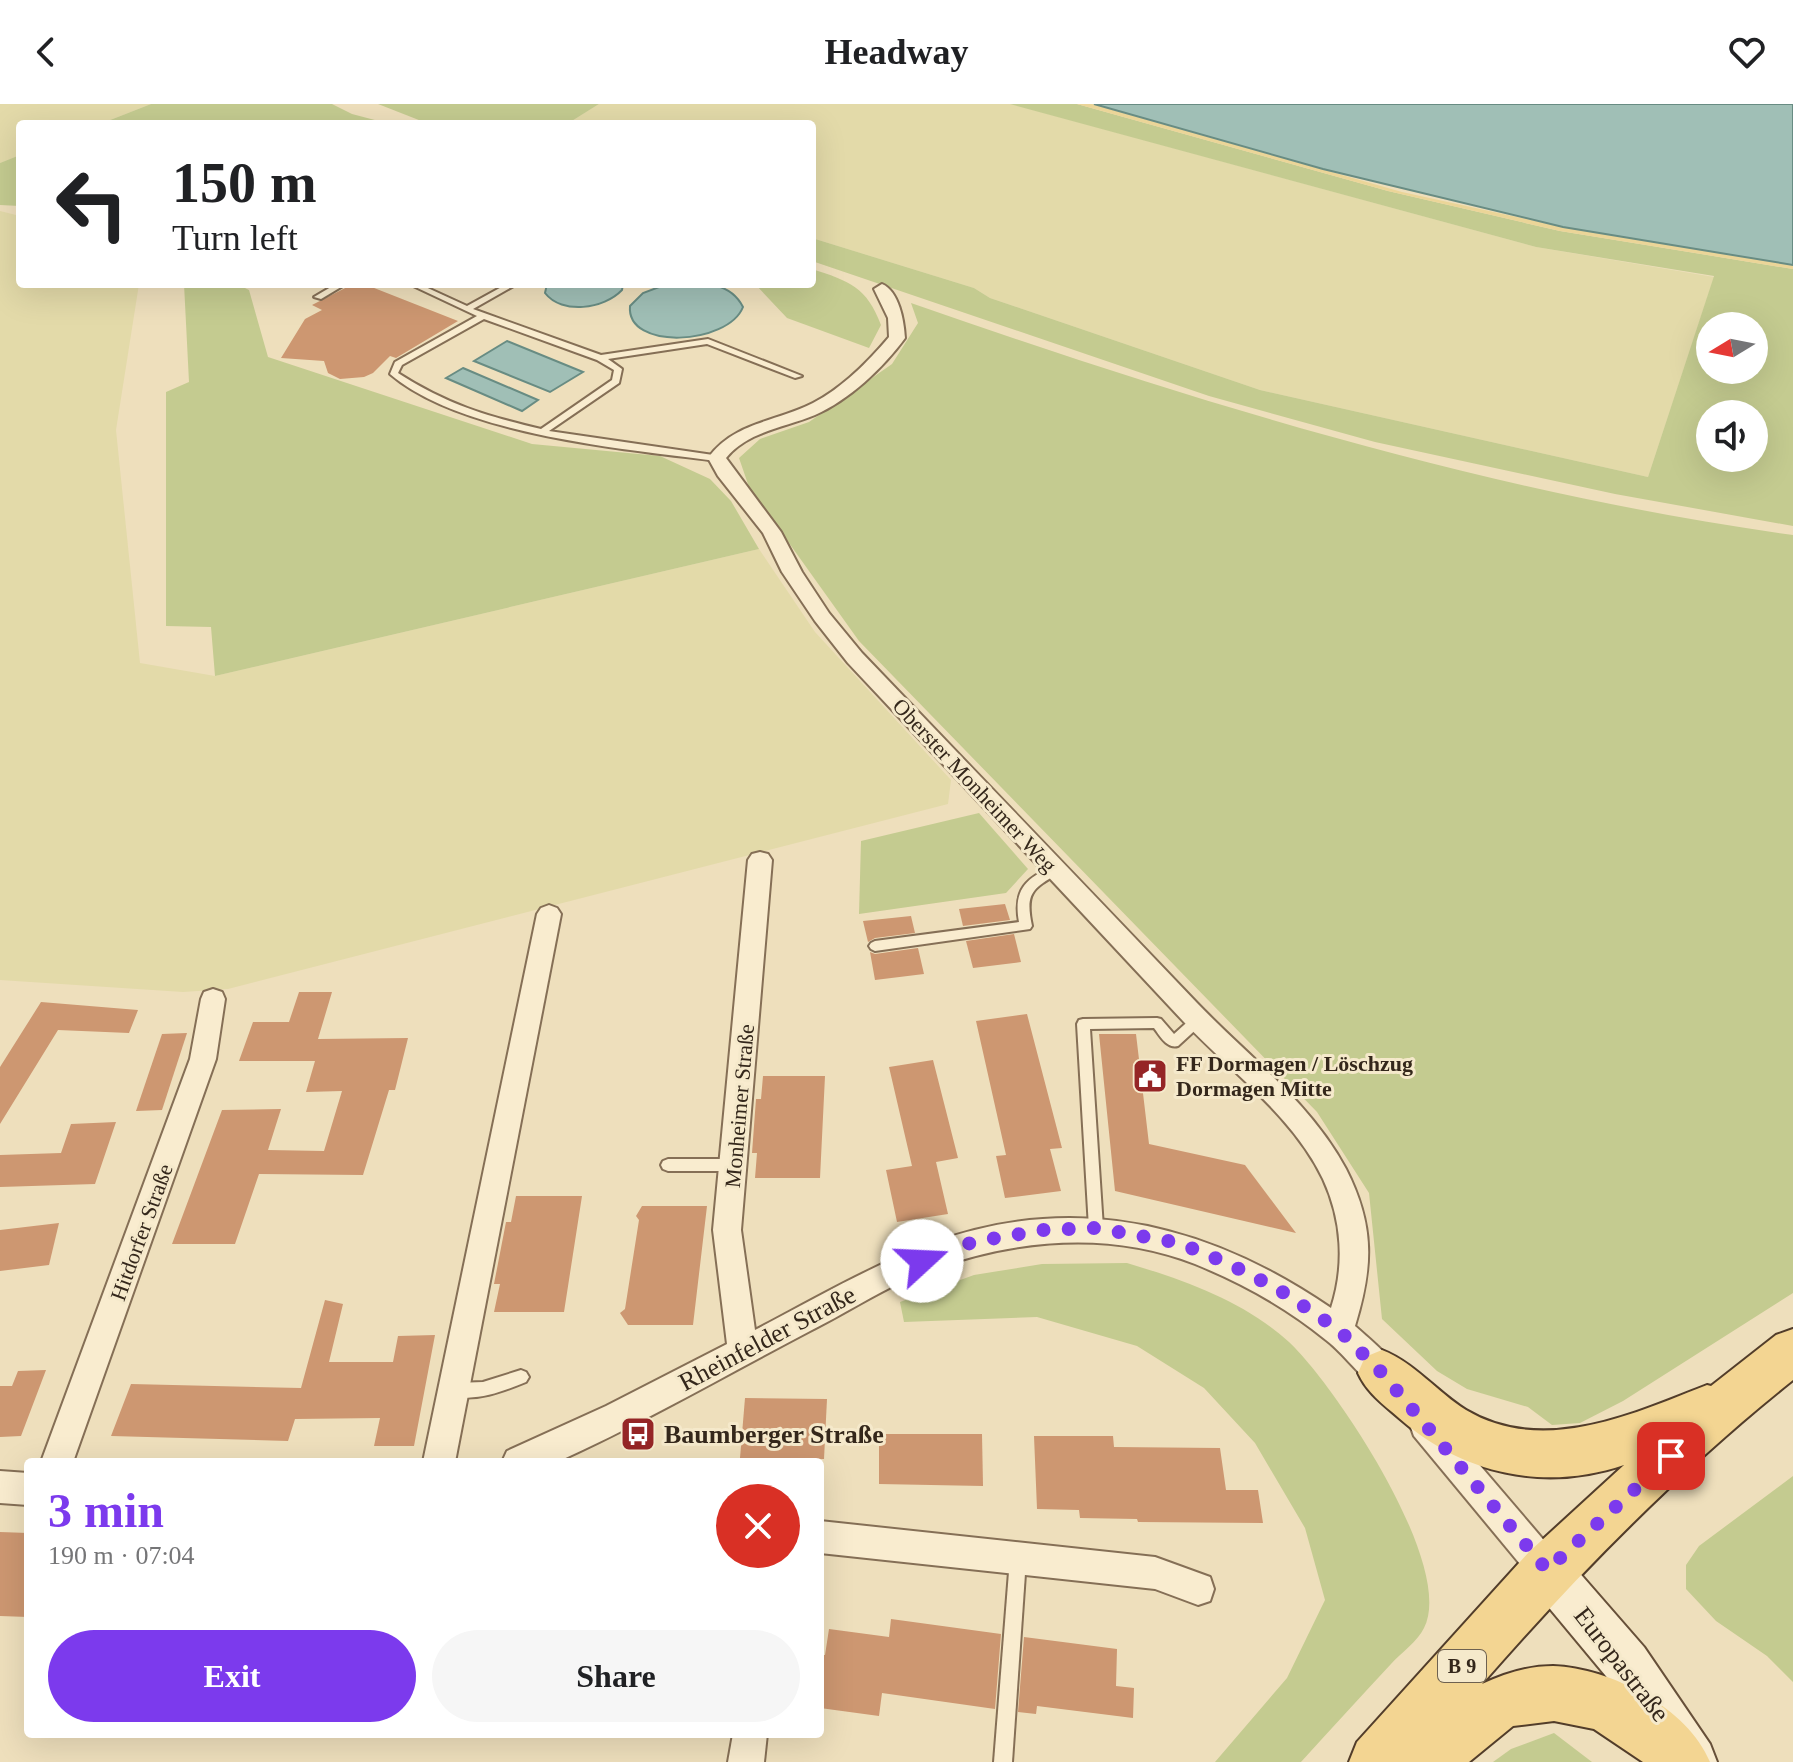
<!DOCTYPE html>
<meta charset="utf-8">
<style>
:root{--surface:#fff;--page:#f6f6f6;--text:#202124;--muted:#757577;--accent:#7c3aed}
body{margin:0;font-family:"Times New Roman",serif;background:var(--page);color:var(--text);height:100vh;display:flex;flex-direction:column;font-size:30px;white-space:nowrap}
*{box-sizing:border-box;margin:0}
p{font-size:26px;color:var(--muted)}
.icon{flex:none;width:44px;height:44px;fill:none;stroke:currentColor;stroke-width:2;stroke-linecap:round;stroke-linejoin:round}
.map{position:relative;flex:1;overflow:hidden}
.sheet{position:absolute;left:24px;top:1354px;width:800px;height:280px;display:flex;flex-direction:column;background:var(--surface);border-radius:8px;box-shadow:0 8px 32px #0002}
.sheet>*{flex:none}
.guide{position:absolute;left:16px;top:16px;width:800px;height:168px;border-radius:8px;box-shadow:0 8px 32px #0002;background:#fff;color:var(--text);overflow:hidden}
.needle{width:52px;rotate:260deg}
.tools{position:absolute;left:1696px;top:208px;display:grid;gap:16px}
.tools a{display:grid;place-items:center;width:72px;height:72px;border-radius:50%;background:var(--surface);box-shadow:0 8px 32px #0002;font-size:40px}
.pin{position:absolute;display:grid;place-items:center;width:68px;height:68px;color:#fff;margin:-34px;border-radius:16px;box-shadow:0 4px 12px #0006}
.me{position:absolute;width:88px;margin:-44px;rotate:70deg;stroke-linejoin:round;filter:drop-shadow(0 0 6px #0008)}
.turn{display:flex;align-items:center;gap:28px;height:168px;padding:0 24px;font-size:36px}
.turn .icon{width:104px;height:104px;stroke-width:2.5}
.turn b{display:block;font-size:56px;line-height:68px}
.round{display:grid;place-items:center;flex:none;width:84px;height:84px;border-radius:42px;background:var(--page)}
.head{display:flex;align-items:center;justify-content:space-between;height:136px;padding:0 24px}
h1{font-size:48px;font-weight:800;line-height:60px;color:var(--accent)}
.primary-button{display:flex;gap:16px;margin-top:auto;padding:16px 24px}
.primary-button a{flex:1;height:92px;border-radius:48px;background:var(--accent);color:#fff;font-size:32px;font-weight:800;line-height:92px;text-align:center}
.primary-button a+a{background:var(--page);color:var(--text)}
header{display:flex;justify-content:space-between;align-items:center;height:104px;padding:0 24px;background:var(--surface);font-size:36px;font-weight:800}
.map>svg:first-child{display:block}
.farmland{fill:#e3daa9}
.green{fill:#c4cb90;fill-rule:evenodd}
.sand{fill:#ebd598}
.water{fill:#a0bfb6;stroke:#688c83;stroke-width:2}
.building{fill:#cd9771}
.lines{fill:none;stroke-linecap:round;stroke-linejoin:round}
.service-casing{stroke:#856f56;stroke-width:4}
.minor-casing{stroke:#856f56;stroke-width:4}
.secondary-casing{stroke:#675039;stroke-width:4}
.primary-casing{stroke:#523d2a;stroke-width:4}
.service{fill:#f9eccf;fill-rule:evenodd}
.minor{fill:#f9eccf;fill-rule:evenodd}
.secondary{fill:#f9eccf;fill-rule:evenodd}
.primary{fill:#f3d592;fill-rule:evenodd}
.route{stroke:#7c3aed;stroke-width:14;stroke-dasharray:0 25.2}
.labels{text-anchor:middle;stroke-width:6;stroke-linejoin:round;paint-order:stroke}
.shield{fill:#f5e9cb;stroke:#6e6150;stroke-width:2}
.shield-label{font-size:20px;font-weight:bold;fill:#34271b}
.street-label{font-size:22px;fill:#34271b;stroke:#f5e9cb}
.poi-label{font-size:22px;font-weight:bold;fill:#34271b;stroke:#f5e9cb;text-anchor:start}
.near-street-label{font-size:26px;fill:#34271b;stroke:#f5e9cb}
.near-poi-label{font-size:26px;font-weight:bold;fill:#34271b;stroke:#f5e9cb;text-anchor:start}
</style>
<header><svg class="icon" aria-label="back" viewBox="0 0 24 24"><path d="M15 5l-7 7 7 7"/></svg>Headway<svg class="icon" aria-label="heart" viewBox="0 0 24 24"><path d="M12 20l-8-8c-3-5 5-10 8-4 3-6 11-1 8 4z"/></svg></header>
<div class="map">
<svg width="1793" height="1658" viewBox="0 0 1793 1658">
<rect width="100%" height="100%" fill="#eedfbc"/>
<g class="farmland">
<polygon points="0,0 151,0 100,20 20,20 20,51 0,59"/>
<polygon points="599,0 1011,0 1536,143 1714,173 1648,373 1260,286 990,194 974,184 812,134 812,20 567,20"/>
<polygon points="0,107 20,112 20,180 139,180 116,326 140,559 215,572 759,445 815,528 951,676 948,700 228,885 183,888 0,876"/>
</g>
<g class="green">
<polygon points="151,0 332,0 352,10 390,20 100,20"/>
<polygon points="378,0 599,0 567,20 429,20"/>
<path d="M1010,0H1077L1388,87L1560,127L1793,165V422L1615,390L1375,338L1209,292L812,157V134L974,184L990,194L1260,286L1648,373L1714,172L1536,143ZM1710,222H1754V266H1710ZM1710,310H1754V354H1710Z"/>
<polygon points="20,51 20,102 0,101 0,59"/>
<path d="M812,165C849,177 867,183 881,221L869,244L787,214L755,180H812Z"/>
<polygon points="184,180 237,180 249,186 268,253 532,340 660,352 710,375 731,397 759,445 215,572 211,523 166,522 166,288 189,278"/>
<path d="M911,199C1198,299 1490,389 1793,431V1189L1623,1297L1580,1319L1552,1321L1528,1303L1467,1285L1437,1267L1382,1215L1369,1089L1317,1008L859,537L749,383L739,354L760,335L809,318L892,260L918,219Z"/>
<polygon points="979,709 1028,765 1006,789 859,810 861,737"/>
<path d="M1127,1159C1184,1176 1244,1197 1289,1238C1335,1281 1456,1462 1424,1524C1418,1537 1401,1549 1391,1560C1361,1592 1331,1625 1301,1658H1215L1287,1574L1325,1496L1305,1424L1255,1339L1204,1284L1137,1242L1037,1213L904,1218L900,1198L974,1171L1042,1160Z"/>
<polygon points="1793,1372 1793,1578 1767,1552 1716,1517 1686,1485 1686,1461 1699,1442"/>
<polygon points="1554,1629 1592,1658 1493,1658 1511,1645"/>
</g>
<polygon class="sand" points="1077,0 1092,0 1402,88 1563,123 1793,161 1793,165 1560,127 1388,87"/>
<g class="water">
<polygon points="1094,0 1793,0 1793,161 1563,123 1323,65"/>
<path d="M547,180H623L622,186C604,205 562,211 545,189Z"/>
<path d="M667,180C696,180 728,174 743,203C728,241 626,247 630,202L643,189Z"/>
<polygon points="507,237 583,268 550,288 474,257"/>
<polygon points="463,264 538,296 522,307 446,274"/>
</g>
<g class="building">
<polygon points="353,180 364,180 458,217 396,254 390,252 373,269 364,273 340,275 328,269 324,257 281,254 305,215 322,206 312,201"/>
<polygon points="1005,800 1010,816 963,822 959,805"/>
<polygon points="911,812 915,829 875,834 868,838 863,817"/>
<polygon points="1014,830 1021,858 973,864 966,837"/>
<polygon points="918,844 924,870 875,876 870,848 875,850"/>
<polygon points="299,888 332,888 318,935 408,934 395,986 389,986 363,1071 259,1070 235,1140 172,1140 222,1006 281,1005 268,1046 324,1047 342,987 306,988 315,957 239,957 253,918 289,918"/>
<polygon points="41,898 138,906 129,929 58,926 0,1020 0,963"/>
<polygon points="1027,910 1062,1044 1050,1045 1061,1087 1005,1094 996,1052 1006,1051 976,917"/>
<polygon points="187,929 162,1006 136,1007 162,930"/>
<polygon points="1099,930 1136,930 1149,1040 1245,1061 1296,1129 1115,1087"/>
<polygon points="933,956 958,1054 936,1058 948,1110 897,1118 886,1066 912,1062 889,963"/>
<polygon points="763,972 825,972 820,1074 755,1074 757,1049 752,1049 756,995 761,995"/>
<polygon points="116,1018 95,1080 0,1083 0,1051 61,1049 71,1020"/>
<polygon points="516,1092 582,1092 564,1208 494,1208 500,1180 494,1180 506,1118 511,1118"/>
<polygon points="642,1102 707,1102 693,1221 628,1221 620,1209 625,1205 639,1116 636,1112"/>
<polygon points="59,1119 49,1161 0,1167 0,1126"/>
<polygon points="325,1196 343,1200 329,1258 393,1258 398,1232 435,1231 414,1342 374,1342 380,1314 295,1315 288,1337 111,1332 131,1280 301,1284"/>
<polygon points="46,1266 21,1332 0,1333 0,1282 12,1282 18,1267"/>
<polygon points="745,1294 827,1295 824,1355 740,1354"/>
<polygon points="879,1330 982,1330 983,1382 879,1380"/>
<polygon points="1034,1332 1113,1332 1114,1343 1220,1344 1226,1386 1258,1386 1263,1419 1138,1418 1137,1415 1080,1414 1079,1406 1037,1405"/>
<polygon points="0,1428 28,1429 28,1513 0,1512"/>
<polygon points="891,1515 1001,1530 995,1605 882,1589 879,1612 820,1604 820,1551 825,1551 829,1525 889,1533"/>
<polygon points="1024,1533 1117,1545 1116,1582 1134,1584 1133,1614 1037,1602 1036,1610 1018,1608"/>
</g>
<g class="lines">
<defs>
<g id="service">
<polygon points="336,180 346,180 321,195 314,193"/>
<path d="M409,180H419L467,202L507,180H517L473,205L601,251L708,235L802,272L795,274L707,240L608,255L622,265L619,279L549,327L720,352L721,354L717,357C625,345 461,331 390,270L395,258L477,212ZM484,215L597,256L614,266L612,276L541,325C486,312 446,300 398,269L402,261Z"/>
<path d="M1055,762L1059,763L1061,766L1059,769C1032,785 1025,789 1032,822L1030,825L875,847L871,845L869,842L871,839L875,837L1019,818C1013,786 1026,773 1055,762Z"/>
<path d="M1198,911L1202,912L1204,916L1202,920L1178,942C1167,945 1160,932 1154,924L1090,925L1103,1124L1101,1128L1096,1130L1091,1128L1089,1124L1077,920L1079,916L1083,915L1157,914L1161,915L1174,930L1194,912Z"/>
<polygon points="668,1055 733,1055 738,1057 740,1061 738,1065 733,1067 668,1067 663,1065 661,1061 663,1057"/>
<path d="M521,1266L526,1268L529,1273L526,1278C504,1287 474,1299 451,1291L448,1286L451,1281L456,1279L483,1278Z"/>
<polygon points="1018,1447 1024,1449 1026,1455 1012,1658 994,1658 1010,1455 1012,1449"/>
</g>
<g id="minor">
<path d="M882,180C899,187 904,217 905,234C883,264 849,296 815,311C784,324 748,327 726,354L781,428L802,468L829,509L862,549C974,666 1086,782 1197,899C1248,952 1311,999 1346,1065C1375,1122 1373,1163 1355,1222C1373,1238 1395,1255 1404,1277L1400,1287L1389,1291C1367,1283 1346,1251 1326,1236C1287,1204 1242,1179 1195,1160C1102,1123 996,1137 906,1176C873,1191 842,1211 810,1227C726,1271 643,1319 557,1358H502L507,1347L606,1302L727,1240L713,1126L748,756L752,750L760,748L768,750L772,756L741,1126L755,1226C814,1195 872,1161 935,1138C1077,1087 1210,1121 1331,1204C1345,1161 1342,1116 1323,1075C1293,1012 1230,967 1183,917C1071,797 960,678 848,559L815,517L782,468L763,429L718,372L708,354C734,318 776,318 813,299C842,284 868,258 889,233L888,214L874,185Z"/>
<polygon points="549,801 557,804 561,810 455,1358 423,1358 537,810 541,804"/>
<polygon points="213,885 222,888 225,895 216,955 73,1358 41,1358 190,955 201,895 204,888"/>
<polygon points="1425,1306 1436,1310 1559,1454 1563,1466 1559,1478 1547,1482 1535,1478 1414,1332 1410,1321 1414,1310"/>
<polygon points="0,1367 28,1369 28,1401 0,1399"/>
<polygon points="820,1417 1155,1453 1210,1473 1214,1485 1210,1497 1198,1501 1155,1485 820,1449"/>
<polygon points="733,1630 767,1630 764,1658 728,1658"/>
</g>
<polygon id="secondary" points="1547,1443 1563,1450 1644,1543 1710,1640 1717,1658 1663,1658 1610,1577 1531,1482 1524,1466 1531,1450"/>
<path id="primary" d="M1793,1225V1276C1680,1366 1577,1471 1482,1580C1505,1569 1528,1562 1553,1562C1611,1564 1688,1604 1710,1658H1643L1594,1625L1554,1617L1513,1622L1469,1658H1349L1357,1638L1529,1448L1624,1361C1544,1388 1462,1370 1399,1314C1383,1300 1367,1289 1358,1269L1365,1253L1382,1246C1415,1259 1437,1288 1466,1306C1543,1352 1633,1310 1707,1281L1711,1282L1776,1231Z"/>
</defs>
<use href="#service" class="service-casing"/>
<use href="#minor" class="minor-casing"/>
<use href="#secondary" class="secondary-casing"/>
<use href="#primary" class="primary-casing"/>
<use href="#service" class="service"/>
<use href="#minor" class="minor"/>
<use href="#secondary" class="secondary"/>
<use href="#primary" class="primary"/>
</g>
<g class="lines">
<polyline class="route" points="922,1157 973,1138 1043,1126 1096,1124 1179,1139 1229,1160 1278,1185 1339,1226 1382,1269 1547,1466 1671,1352"/>
</g>
<defs>
<symbol id="civic-square" viewBox="-11 -11 22 22"><rect x="-9" y="-9" width="18" height="18" rx="4" fill="#952526" stroke="#f5e9cb"/><path d="M-.6-6.5H3V-4.5H.6V-3L4-1V1h2V6H-6V1h2V-1L-.6-3ZM-1.2 2.5V6h2.4V2.5Z" fill="#fff"/></symbol>
<symbol id="bus-square" viewBox="-11 -11 22 22"><rect x="-9" y="-9" width="18" height="18" rx="4" fill="#952526" stroke="#f5e9cb"/><path d="M-5-6H5V4H4V6H2V4H-2V6H-4V4H-5ZM-3.5-4V0h7V-4ZM-3.5 1.2v1.5H-2V1.2ZM2 1.2v1.5H3.5V1.2Z" fill="#fff"/></symbol>
</defs>
<g fill-rule="evenodd">
<use href="#civic-square" x="1130" y="952" width="40" height="40"/>
<use href="#bus-square" x="618" y="1310" width="40" height="40"/>
</g>
<g class="labels">
<rect class="shield" x="1438" y="1546" width="48" height="32" rx="6"/>
<g class="shield-label">
<text x="1462" y="1569">B 9</text>
</g>
<g class="street-label">
<text transform="translate(975 681) rotate(47)" y="8">Oberster Monheimer Weg</text>
<text transform="translate(739 1002) rotate(-85)" y="8">Monheimer Straße</text>
<text transform="translate(141 1128) rotate(-70)" y="8">Hitdorfer Straße</text>
</g>
<g class="poi-label">
<text x="1176" y="967">FF Dormagen / Löschzug<tspan x="1176" dy="25">Dormagen Mitte</tspan></text>
</g>
<g class="near-street-label">
<text transform="translate(767 1234) rotate(-28)" y="9">Rheinfelder Straße</text>
<text transform="translate(1622 1560) rotate(52)" y="9">Europastraße</text>
</g>
<g class="near-poi-label">
<text x="664" y="1339">Baumberger Straße</text>
</g>
</g>
</svg>
<div class="tools">
<a><svg class="needle" viewBox="-14 -14 28 28"><path d="M0-13l5 13h-10z" fill="#e53935"/><path d="M0 13l5-13h-10z" fill="#757577"/></svg></a>
<a><svg class="icon" aria-label="sound" viewBox="0 0 24 24"><path d="M4 9h4l5-4v14l-5-4H4zM17 9q2 3 0 6"/></svg></a>
</div>
<div class="pin" style="left:1671px;top:1352px;background:#d93025"><svg class="icon" aria-label="arrive" viewBox="0 0 24 24"><path d="M6 21V4h12l-3 4 3 4H6"/></svg></div>
<svg class="me" style="left:922px;top:1157px" viewBox="-20 -20 40 40"><circle r="19" fill="#fff"/><path d="M0-13L10 11 0 6-10 11z" fill="#7c3aed"/></svg>
<div class="guide">
<div class="turn"><svg class="icon" aria-label="left" viewBox="0 0 24 24"><path d="M17 20v-9H6M10 6l-5 5 5 5"/></svg><div><b>150 m</b>Turn left</div></div>
</div>
<section class="sheet">
<div class="head"><div><h1>3 min</h1><p>190 m · 07:04</p></div><a class="round" style="background:#d93025;color:#fff"><svg class="icon" aria-label="close" viewBox="0 0 24 24"><path d="M6 6l12 12M18 6L6 18"/></svg></a></div>
<div class="primary-button"><a>Exit</a><a>Share</a></div>
</section>
</div>
